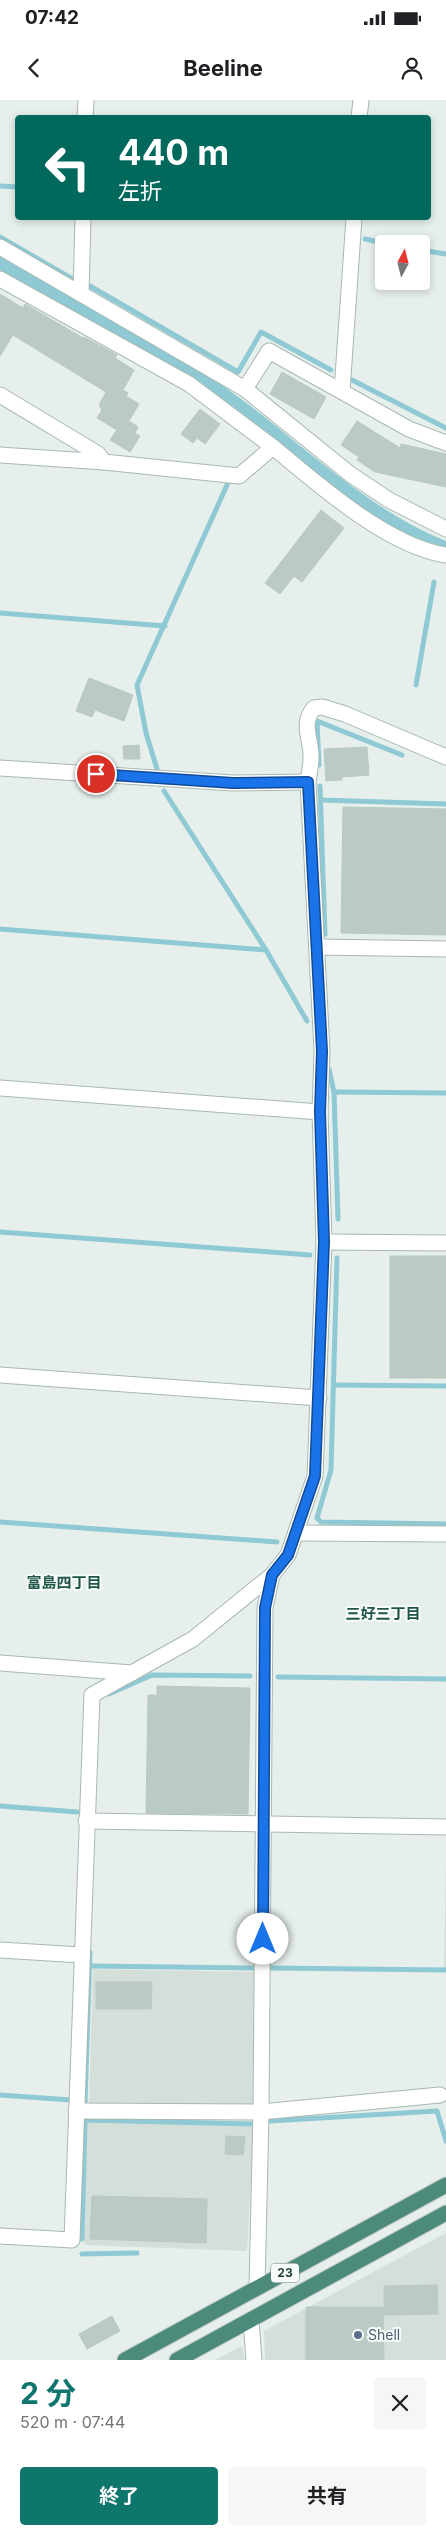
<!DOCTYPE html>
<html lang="ja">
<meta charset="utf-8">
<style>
:root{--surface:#fff;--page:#f6f6f6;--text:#202124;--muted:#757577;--accent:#0f766e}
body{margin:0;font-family:Inter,"Noto Sans JP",sans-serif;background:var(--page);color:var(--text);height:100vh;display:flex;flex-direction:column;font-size:19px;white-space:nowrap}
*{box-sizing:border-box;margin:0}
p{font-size:16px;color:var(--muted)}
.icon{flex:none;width:28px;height:28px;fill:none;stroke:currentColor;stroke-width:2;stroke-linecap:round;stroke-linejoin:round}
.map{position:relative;height:2260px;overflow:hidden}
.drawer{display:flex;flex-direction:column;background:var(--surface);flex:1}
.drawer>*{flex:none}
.hud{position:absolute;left:15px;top:15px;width:416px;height:105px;border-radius:5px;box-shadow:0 2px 8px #0003;background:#00695c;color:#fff;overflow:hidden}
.needle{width:32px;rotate:7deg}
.fabs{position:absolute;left:375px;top:135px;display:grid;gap:10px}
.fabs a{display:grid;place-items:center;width:55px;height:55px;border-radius:5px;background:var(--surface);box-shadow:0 2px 8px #0003;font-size:25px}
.pin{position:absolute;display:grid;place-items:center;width:42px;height:42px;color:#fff;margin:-21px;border:2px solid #fff;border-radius:50%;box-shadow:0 1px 5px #0007}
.me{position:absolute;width:55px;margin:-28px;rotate:0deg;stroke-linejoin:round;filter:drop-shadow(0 0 4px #0008)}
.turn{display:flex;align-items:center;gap:18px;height:105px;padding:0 20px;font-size:22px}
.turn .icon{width:65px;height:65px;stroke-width:2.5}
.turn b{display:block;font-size:35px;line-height:42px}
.round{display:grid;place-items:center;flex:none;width:52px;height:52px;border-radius:5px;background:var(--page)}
.summary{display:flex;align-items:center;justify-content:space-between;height:85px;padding:0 20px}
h1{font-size:30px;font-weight:700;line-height:38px;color:var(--accent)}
.cta{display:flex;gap:10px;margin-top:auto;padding:10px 20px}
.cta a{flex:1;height:58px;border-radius:5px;background:var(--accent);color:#fff;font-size:20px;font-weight:700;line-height:58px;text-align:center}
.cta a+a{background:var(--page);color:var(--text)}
.status{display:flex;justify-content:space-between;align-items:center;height:35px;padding:0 25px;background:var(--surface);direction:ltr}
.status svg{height:14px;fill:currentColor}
header{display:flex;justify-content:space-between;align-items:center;height:65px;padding:0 20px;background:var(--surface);font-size:22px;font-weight:700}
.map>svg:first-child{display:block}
.built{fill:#d4dfda}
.water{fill:#8ec9d4}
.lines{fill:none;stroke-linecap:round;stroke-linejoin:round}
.stream{stroke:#8ec9d4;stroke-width:5}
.building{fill:#bbcac4;stroke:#b8c9c2}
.minor-casing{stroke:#a8b8b2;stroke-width:17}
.trunk-casing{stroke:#c2cac8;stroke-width:17}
.minor{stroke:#fff;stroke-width:15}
.trunk{stroke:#4c8a7c;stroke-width:15}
.route-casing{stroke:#114b97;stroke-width:12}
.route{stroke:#1a73e8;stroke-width:9}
.service-dot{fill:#5c6f8a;stroke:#f7fbf9;stroke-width:2}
.labels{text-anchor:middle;stroke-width:4;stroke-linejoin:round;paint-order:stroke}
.shield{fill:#f7fbf9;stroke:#637a73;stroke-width:1}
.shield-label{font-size:12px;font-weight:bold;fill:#24423a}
.service-label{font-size:14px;fill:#4e5e75;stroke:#f7fbf9;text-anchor:start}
.neighbourhood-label{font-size:15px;font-weight:bold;fill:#1f5548;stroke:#f7fbf9}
</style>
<div class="status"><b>07:42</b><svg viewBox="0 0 49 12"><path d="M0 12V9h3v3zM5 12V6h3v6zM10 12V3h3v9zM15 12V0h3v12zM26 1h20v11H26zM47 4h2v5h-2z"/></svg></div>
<header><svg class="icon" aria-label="back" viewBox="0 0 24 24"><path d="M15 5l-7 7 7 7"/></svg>Beeline<svg class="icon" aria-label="person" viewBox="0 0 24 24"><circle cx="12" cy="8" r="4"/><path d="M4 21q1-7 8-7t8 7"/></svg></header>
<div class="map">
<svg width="446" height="2260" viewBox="0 0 446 2260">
<rect width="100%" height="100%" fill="#e6efeb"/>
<g class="built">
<polygon points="446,1758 446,1870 444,1870"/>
<polygon points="93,1869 255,1872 254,2008 89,2006"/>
<polygon points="87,2021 254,2025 247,2151 84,2145"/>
<polygon points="446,2133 446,2260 265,2260 264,2231"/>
<polygon points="242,2246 245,2260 215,2260"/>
</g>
<path class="water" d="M0,156C76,199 157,240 229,290C300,341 364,408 446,441V448C428,442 410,437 393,428C334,395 285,343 230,305C157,254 77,214 0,171Z"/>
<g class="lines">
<g class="stream">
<polyline points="0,86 18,87"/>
<polyline points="0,137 76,181"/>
<polyline points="365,139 388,144"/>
<polyline points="421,150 446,154"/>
<polyline points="90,186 238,272 261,232 331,270"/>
<polyline points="352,280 446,328"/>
<polyline points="0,513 165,526"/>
<polyline points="416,585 434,482"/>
<polyline points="319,665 317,621 402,655"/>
<polyline points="157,669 146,633 137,585 227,385"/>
<polyline points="320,686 325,834"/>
<polyline points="164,691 266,850 307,921"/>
<polyline points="321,700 446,704"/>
<polyline points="0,829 266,850"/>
<polyline points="329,969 334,992 338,1119"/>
<polyline points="334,992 446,993"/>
<polyline points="0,1132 310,1155"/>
<polyline points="337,1158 331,1370 317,1418 321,1422 446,1424"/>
<polyline points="334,1285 446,1286"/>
<polyline points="0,1422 277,1442"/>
<polyline points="278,1577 446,1579"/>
<polyline points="109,1594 152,1575 250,1576"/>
<polyline points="0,1706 77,1712"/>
<polyline points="90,1866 254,1868"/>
<polyline points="271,1868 446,1870"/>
<polyline points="0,1995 71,2000"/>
<polyline points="85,2003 90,1852"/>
<polyline points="270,2021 437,2011 446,2041"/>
<polyline points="82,2139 85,2020 252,2024"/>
<polyline points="82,2154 137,2153"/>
</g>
</g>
<g class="building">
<polygon points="0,194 23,208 25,204 83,238 84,237 117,255 115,258 134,270 123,290 128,293 126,296 139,304 129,321 138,327 135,333 140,336 130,352 110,340 117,330 97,318 102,310 99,305 106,292 13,235 0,256"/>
<polygon points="282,272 326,297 314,319 270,294"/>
<polygon points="200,309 220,324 205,344 197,338 193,343 181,334"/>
<polygon points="357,321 400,348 401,344 446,354 446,387 375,372 357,360 359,357 341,345"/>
<polygon points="321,410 344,428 302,482 294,476 280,494 265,483"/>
<polygon points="89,578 133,595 124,621 95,610 92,617 76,611"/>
<polygon points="139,645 140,659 124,659 123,646"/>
<polygon points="367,647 369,675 342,677 342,680 326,681 324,649"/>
<polygon points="343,707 446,709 446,835 341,833"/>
<rect x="390" y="1156" width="56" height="122"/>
<polygon points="157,1586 250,1588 248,1714 146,1713 148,1595 157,1595"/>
<polygon points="96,1882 152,1882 151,1909 96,1909"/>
<polygon points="226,2036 245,2037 243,2055 225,2054"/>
<polygon points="92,2096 207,2099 206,2143 90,2139"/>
<polygon points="437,2185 438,2214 384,2215 384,2186"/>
<polygon points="306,2207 383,2207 384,2260 306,2260"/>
<polygon points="112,2216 120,2231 87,2249 79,2234"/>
</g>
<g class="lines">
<defs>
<g id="minor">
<polyline points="85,18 86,0"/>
<polyline points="359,18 361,0"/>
<polyline points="0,147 245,289 350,374 389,400 446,429"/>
<polyline points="0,179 189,284 273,347"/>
<polyline points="81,194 83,118"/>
<polyline points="245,289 269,251 409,329 446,343"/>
<polyline points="342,291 354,118"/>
<polyline points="0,295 98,354 104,362"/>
<path d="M0,355L104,362L239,376L273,347C317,384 389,447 446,455"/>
<polyline points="0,668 233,683 308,682"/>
<polyline points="318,847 446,849"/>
<polyline points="0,988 320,1012"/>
<polyline points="324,1142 446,1143"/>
<polyline points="0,1275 319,1298"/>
<polyline points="297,1433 446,1434"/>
<polyline points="0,1563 132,1573"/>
<polyline points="86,1721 446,1727"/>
<polyline points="0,1850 81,1855"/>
<polyline points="76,2011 261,2012 440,1995"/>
<path d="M0,2136L72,2140L92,1595L193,1539L272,1475L288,1455L315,1376L324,1142L320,1012L322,951L308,682C309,674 311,666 311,658C312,640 300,624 314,608L322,607L345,614L446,657"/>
<polyline points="257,2188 261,2012 265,1508 272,1475"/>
<polyline points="251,2220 254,2260"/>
</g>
<g id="trunk">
<polyline points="125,2260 446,2085"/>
<polyline points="177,2260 446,2113"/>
</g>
</defs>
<use href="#minor" class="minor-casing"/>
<use href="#trunk" class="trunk-casing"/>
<use href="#minor" class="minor"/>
<use href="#trunk" class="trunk"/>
</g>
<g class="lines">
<defs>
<polyline id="route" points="96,674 233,683 308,682 322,951 320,1012 324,1142 315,1376 288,1455 272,1475 265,1508 263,1839"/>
</defs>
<use href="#route" class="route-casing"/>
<use href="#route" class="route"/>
</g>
<circle class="service-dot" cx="358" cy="2235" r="5"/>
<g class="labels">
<rect class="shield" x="271" y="2163.5" width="28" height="19" rx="4"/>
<g class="shield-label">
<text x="285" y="2177">23</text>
</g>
<g class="service-label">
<text x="368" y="2240">Shell</text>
</g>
<g class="neighbourhood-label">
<text x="64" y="1488">富島四丁目</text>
<text x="383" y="1519">三好三丁目</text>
</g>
</g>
</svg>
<div class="fabs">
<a><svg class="needle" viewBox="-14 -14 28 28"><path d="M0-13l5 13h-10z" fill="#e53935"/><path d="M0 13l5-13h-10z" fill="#757577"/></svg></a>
</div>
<div class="pin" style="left:96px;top:674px;background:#d93025"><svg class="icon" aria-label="arrive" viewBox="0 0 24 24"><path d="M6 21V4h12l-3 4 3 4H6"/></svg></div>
<svg class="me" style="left:263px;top:1839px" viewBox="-20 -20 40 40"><circle r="19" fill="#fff"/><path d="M0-13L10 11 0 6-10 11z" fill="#1a73e8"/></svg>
<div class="hud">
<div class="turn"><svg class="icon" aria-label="left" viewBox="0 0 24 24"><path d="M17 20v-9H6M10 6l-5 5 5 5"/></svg><div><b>440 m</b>左折</div></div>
</div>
</div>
<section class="drawer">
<div class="summary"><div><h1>2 分</h1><p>520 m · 07:44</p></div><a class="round"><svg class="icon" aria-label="close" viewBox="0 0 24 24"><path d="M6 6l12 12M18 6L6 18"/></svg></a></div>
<div class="cta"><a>終了</a><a>共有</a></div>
</section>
